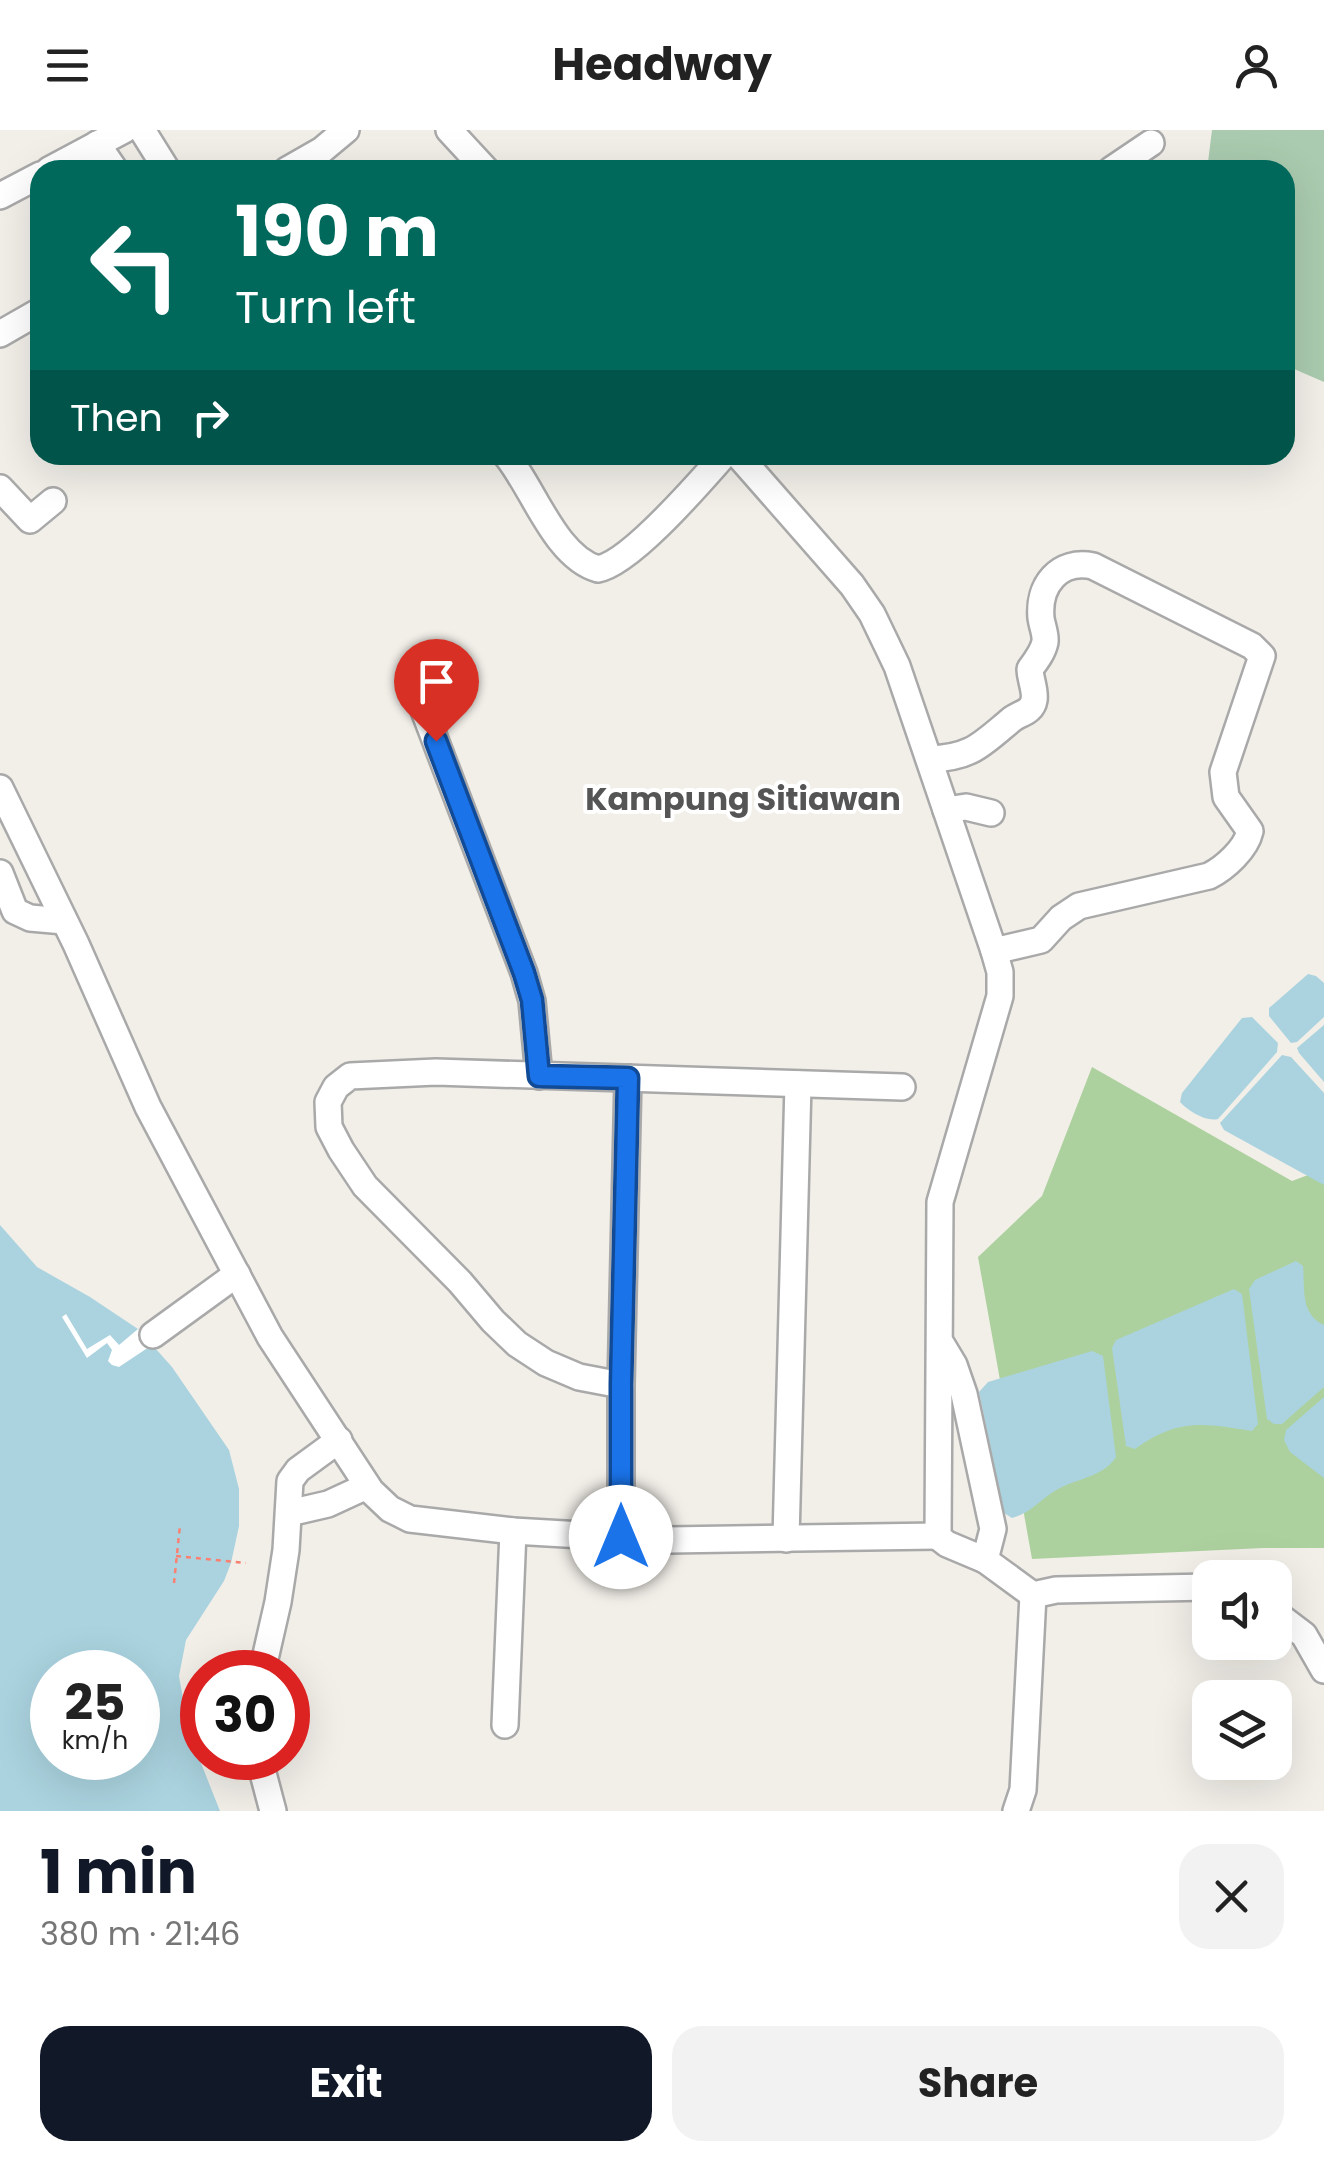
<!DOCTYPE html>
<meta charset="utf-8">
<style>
:root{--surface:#fff;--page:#f2f2f2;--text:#222;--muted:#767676;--accent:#111827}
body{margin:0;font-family:Poppins,sans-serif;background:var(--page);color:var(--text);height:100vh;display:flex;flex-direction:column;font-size:38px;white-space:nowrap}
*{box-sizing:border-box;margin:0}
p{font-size:32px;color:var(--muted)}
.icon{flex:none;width:55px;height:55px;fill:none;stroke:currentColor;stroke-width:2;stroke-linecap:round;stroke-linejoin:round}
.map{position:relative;height:1681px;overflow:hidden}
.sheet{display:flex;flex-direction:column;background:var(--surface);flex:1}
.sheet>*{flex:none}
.hud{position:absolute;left:30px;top:30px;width:1265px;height:305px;border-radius:30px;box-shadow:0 10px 40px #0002;background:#00695c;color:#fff;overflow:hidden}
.controls{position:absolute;left:1192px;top:1430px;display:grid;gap:20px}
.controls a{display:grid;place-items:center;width:100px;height:100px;border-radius:20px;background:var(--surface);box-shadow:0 10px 40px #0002;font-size:50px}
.speed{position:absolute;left:30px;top:1520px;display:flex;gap:20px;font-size:50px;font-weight:700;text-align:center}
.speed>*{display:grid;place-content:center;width:130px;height:130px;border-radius:50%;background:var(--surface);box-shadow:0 10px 40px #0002;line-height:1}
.speed small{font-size:25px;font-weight:400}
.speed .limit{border:15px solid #d22;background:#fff;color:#111}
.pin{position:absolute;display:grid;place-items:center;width:85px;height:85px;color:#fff;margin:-102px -42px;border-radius:50% 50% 50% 0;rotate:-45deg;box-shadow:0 0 10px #0007}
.pin .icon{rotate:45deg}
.me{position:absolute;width:110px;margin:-55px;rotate:0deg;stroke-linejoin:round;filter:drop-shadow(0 0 8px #0008)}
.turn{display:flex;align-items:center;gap:35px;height:210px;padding:0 40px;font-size:45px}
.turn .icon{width:130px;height:130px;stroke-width:2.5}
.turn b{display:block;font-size:70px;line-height:85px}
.then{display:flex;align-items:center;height:95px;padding:0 40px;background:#0003;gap:20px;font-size:38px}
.round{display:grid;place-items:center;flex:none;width:105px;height:105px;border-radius:30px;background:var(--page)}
.overview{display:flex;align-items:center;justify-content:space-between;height:170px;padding:0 40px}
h1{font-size:60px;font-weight:700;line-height:75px;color:var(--accent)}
.button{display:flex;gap:20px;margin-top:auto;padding:20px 40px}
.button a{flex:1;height:115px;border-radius:30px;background:var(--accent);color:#fff;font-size:40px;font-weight:700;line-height:115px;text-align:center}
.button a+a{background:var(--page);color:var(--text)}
header{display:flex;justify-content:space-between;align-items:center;height:130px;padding:0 40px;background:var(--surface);font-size:45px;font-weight:700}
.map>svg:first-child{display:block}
.forest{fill:#add19e}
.cemetery{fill:#aacbaf}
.water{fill:#aad3df;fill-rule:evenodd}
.pier{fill:#fff}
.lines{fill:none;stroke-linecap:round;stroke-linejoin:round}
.minor-casing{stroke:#a9a9a9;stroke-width:30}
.path{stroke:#fa8072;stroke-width:2.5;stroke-dasharray:5 5;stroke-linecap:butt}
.minor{stroke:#fff;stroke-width:25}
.route-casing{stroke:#114b97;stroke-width:25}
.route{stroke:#1a73e8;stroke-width:18}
.labels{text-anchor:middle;stroke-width:8;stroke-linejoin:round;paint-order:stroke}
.neighbourhood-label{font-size:32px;font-weight:bold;fill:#555;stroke:#fff}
</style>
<header><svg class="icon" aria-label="menu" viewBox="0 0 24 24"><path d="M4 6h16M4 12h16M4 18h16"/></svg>Headway<svg class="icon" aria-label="person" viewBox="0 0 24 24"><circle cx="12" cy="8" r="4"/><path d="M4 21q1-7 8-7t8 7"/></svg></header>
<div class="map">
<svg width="1324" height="1681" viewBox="0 0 1324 1681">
<rect width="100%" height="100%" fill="#f2efe9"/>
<polygon class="forest" points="1092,937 1292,1051 1324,1039 1324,1418 1263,1418 1032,1429 978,1127 1042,1066"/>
<polygon class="cemetery" points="1212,0 1324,0 1324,252 1285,235 1285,40 1207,40"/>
<g class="water">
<polygon points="1308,844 1316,846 1324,853 1324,887 1297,912 1291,913 1269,886 1269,878"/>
<path d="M1252,887L1278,913L1277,922L1218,989C1206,992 1188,981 1180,972L1182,963L1242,888Z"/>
<polygon points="1324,895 1324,952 1299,923 1297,918"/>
<polygon points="1282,925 1291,927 1324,963 1324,1055 1224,1000 1220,993"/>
<path d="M0,1095L37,1137L90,1167L138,1199L172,1237L229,1320L239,1359V1396L231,1433L224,1451L186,1510L179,1546L189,1603L220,1681H0ZM52,1542H138V1628H52Z"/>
<path d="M1296,1131L1303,1136C1305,1159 1300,1184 1324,1195V1257L1282,1294H1274L1267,1289L1249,1159L1255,1150Z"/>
<path d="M1234,1159L1242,1164L1258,1294L1252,1301C1203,1293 1178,1288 1135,1319L1126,1316L1112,1218L1116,1210Z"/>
<path d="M1092,1221L1103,1226L1116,1327C1103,1348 1072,1349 1053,1362C1038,1372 1030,1383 1012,1388L1004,1383L979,1262L988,1252Z"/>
<polygon points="1324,1267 1324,1348 1290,1322 1284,1310 1286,1300"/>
</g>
<polygon class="pier" points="66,1184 87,1219 110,1205 119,1215 138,1199 152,1215 119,1237 112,1235 108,1231 112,1220 107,1213 87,1228 62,1187"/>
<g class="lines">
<defs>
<g id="minor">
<polyline points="142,0 167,40"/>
<polyline points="449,0 486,40"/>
<polyline points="97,14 115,40"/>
<polyline points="49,40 124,0"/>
<polyline points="287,40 322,20 346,0"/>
<polyline points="1111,40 1151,13"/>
<polyline points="0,66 40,45"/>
<polyline points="0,204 40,181"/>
<path d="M506,325C533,357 555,427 598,439C631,433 700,352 724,325"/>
<polyline points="738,325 852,455 872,484 897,536 994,821 1000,842 1000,866 940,1072 938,1407 947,1414 985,1430 1033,1465 1056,1460 1210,1457"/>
<polyline points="0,358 30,390 53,371"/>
<polyline points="423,578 524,843 532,871 539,946"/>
<path d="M929,629C971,628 981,615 1011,590C1019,583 1032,583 1034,570C1036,562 1030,548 1030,539C1036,531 1043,522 1045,512C1046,504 1042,496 1041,488C1038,455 1059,429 1093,436L1252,516L1262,526L1223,642L1226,667L1250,701C1246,719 1225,738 1209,746L1079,776L1061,788L1041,810L994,821"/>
<polyline points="0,658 76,814 148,977 270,1207 371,1361 390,1379 410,1389 513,1401 669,1410 938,1406"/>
<polyline points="946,680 966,677 991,683"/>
<polyline points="0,743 15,781 30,788 64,791"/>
<polyline points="153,1205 237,1144"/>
<polyline points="942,1215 954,1235 964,1264 993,1399 985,1430"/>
<polyline points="621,1255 579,1247 546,1233 517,1214 493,1191 460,1152 365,1056 341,1020 329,997 328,972 336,957 350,946 436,942 902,957"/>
<polyline points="289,1383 328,1374 367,1356"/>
<polyline points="621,1407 621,1255 628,948"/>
<polyline points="786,1409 798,954"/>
<polyline points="1275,1483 1304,1505 1324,1540"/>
<polyline points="262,1542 278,1472 286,1420 290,1351 298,1340 339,1310"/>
<polyline points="505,1595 513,1401"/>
<polyline points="259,1628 273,1681"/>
<polyline points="1016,1681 1023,1660 1033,1465"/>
</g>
</defs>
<use href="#minor" class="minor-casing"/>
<g class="path">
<polyline points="176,1426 246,1433"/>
<polyline points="174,1453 180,1395"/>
</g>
<use href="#minor" class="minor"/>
</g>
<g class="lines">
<defs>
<polyline id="route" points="436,611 524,843 532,870 539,946 628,948 621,1254 621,1407"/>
</defs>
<use href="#route" class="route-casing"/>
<use href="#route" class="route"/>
</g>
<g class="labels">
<g class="neighbourhood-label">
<text x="743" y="680">Kampung Sitiawan</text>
</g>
</g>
</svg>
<div class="controls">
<a><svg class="icon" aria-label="sound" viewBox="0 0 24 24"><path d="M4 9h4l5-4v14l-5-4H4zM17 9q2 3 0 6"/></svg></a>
<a><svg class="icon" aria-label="layers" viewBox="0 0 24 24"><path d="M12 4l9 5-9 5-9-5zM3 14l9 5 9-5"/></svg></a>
</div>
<div class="speed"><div>25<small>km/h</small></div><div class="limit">30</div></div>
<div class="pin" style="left:436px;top:611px;background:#d93025"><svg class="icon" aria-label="arrive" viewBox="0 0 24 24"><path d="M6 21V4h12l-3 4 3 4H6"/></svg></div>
<svg class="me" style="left:621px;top:1407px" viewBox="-20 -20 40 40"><circle r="19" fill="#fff"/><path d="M0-13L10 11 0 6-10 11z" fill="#1a73e8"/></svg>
<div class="hud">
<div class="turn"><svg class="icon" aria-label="left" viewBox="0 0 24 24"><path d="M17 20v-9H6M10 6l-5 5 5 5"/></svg><div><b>190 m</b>Turn left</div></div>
<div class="then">Then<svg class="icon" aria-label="right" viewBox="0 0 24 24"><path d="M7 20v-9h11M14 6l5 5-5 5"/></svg></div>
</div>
</div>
<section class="sheet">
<div class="overview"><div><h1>1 min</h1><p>380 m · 21:46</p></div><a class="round"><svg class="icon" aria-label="close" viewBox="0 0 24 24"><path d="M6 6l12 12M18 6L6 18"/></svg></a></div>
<div class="button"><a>Exit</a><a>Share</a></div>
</section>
